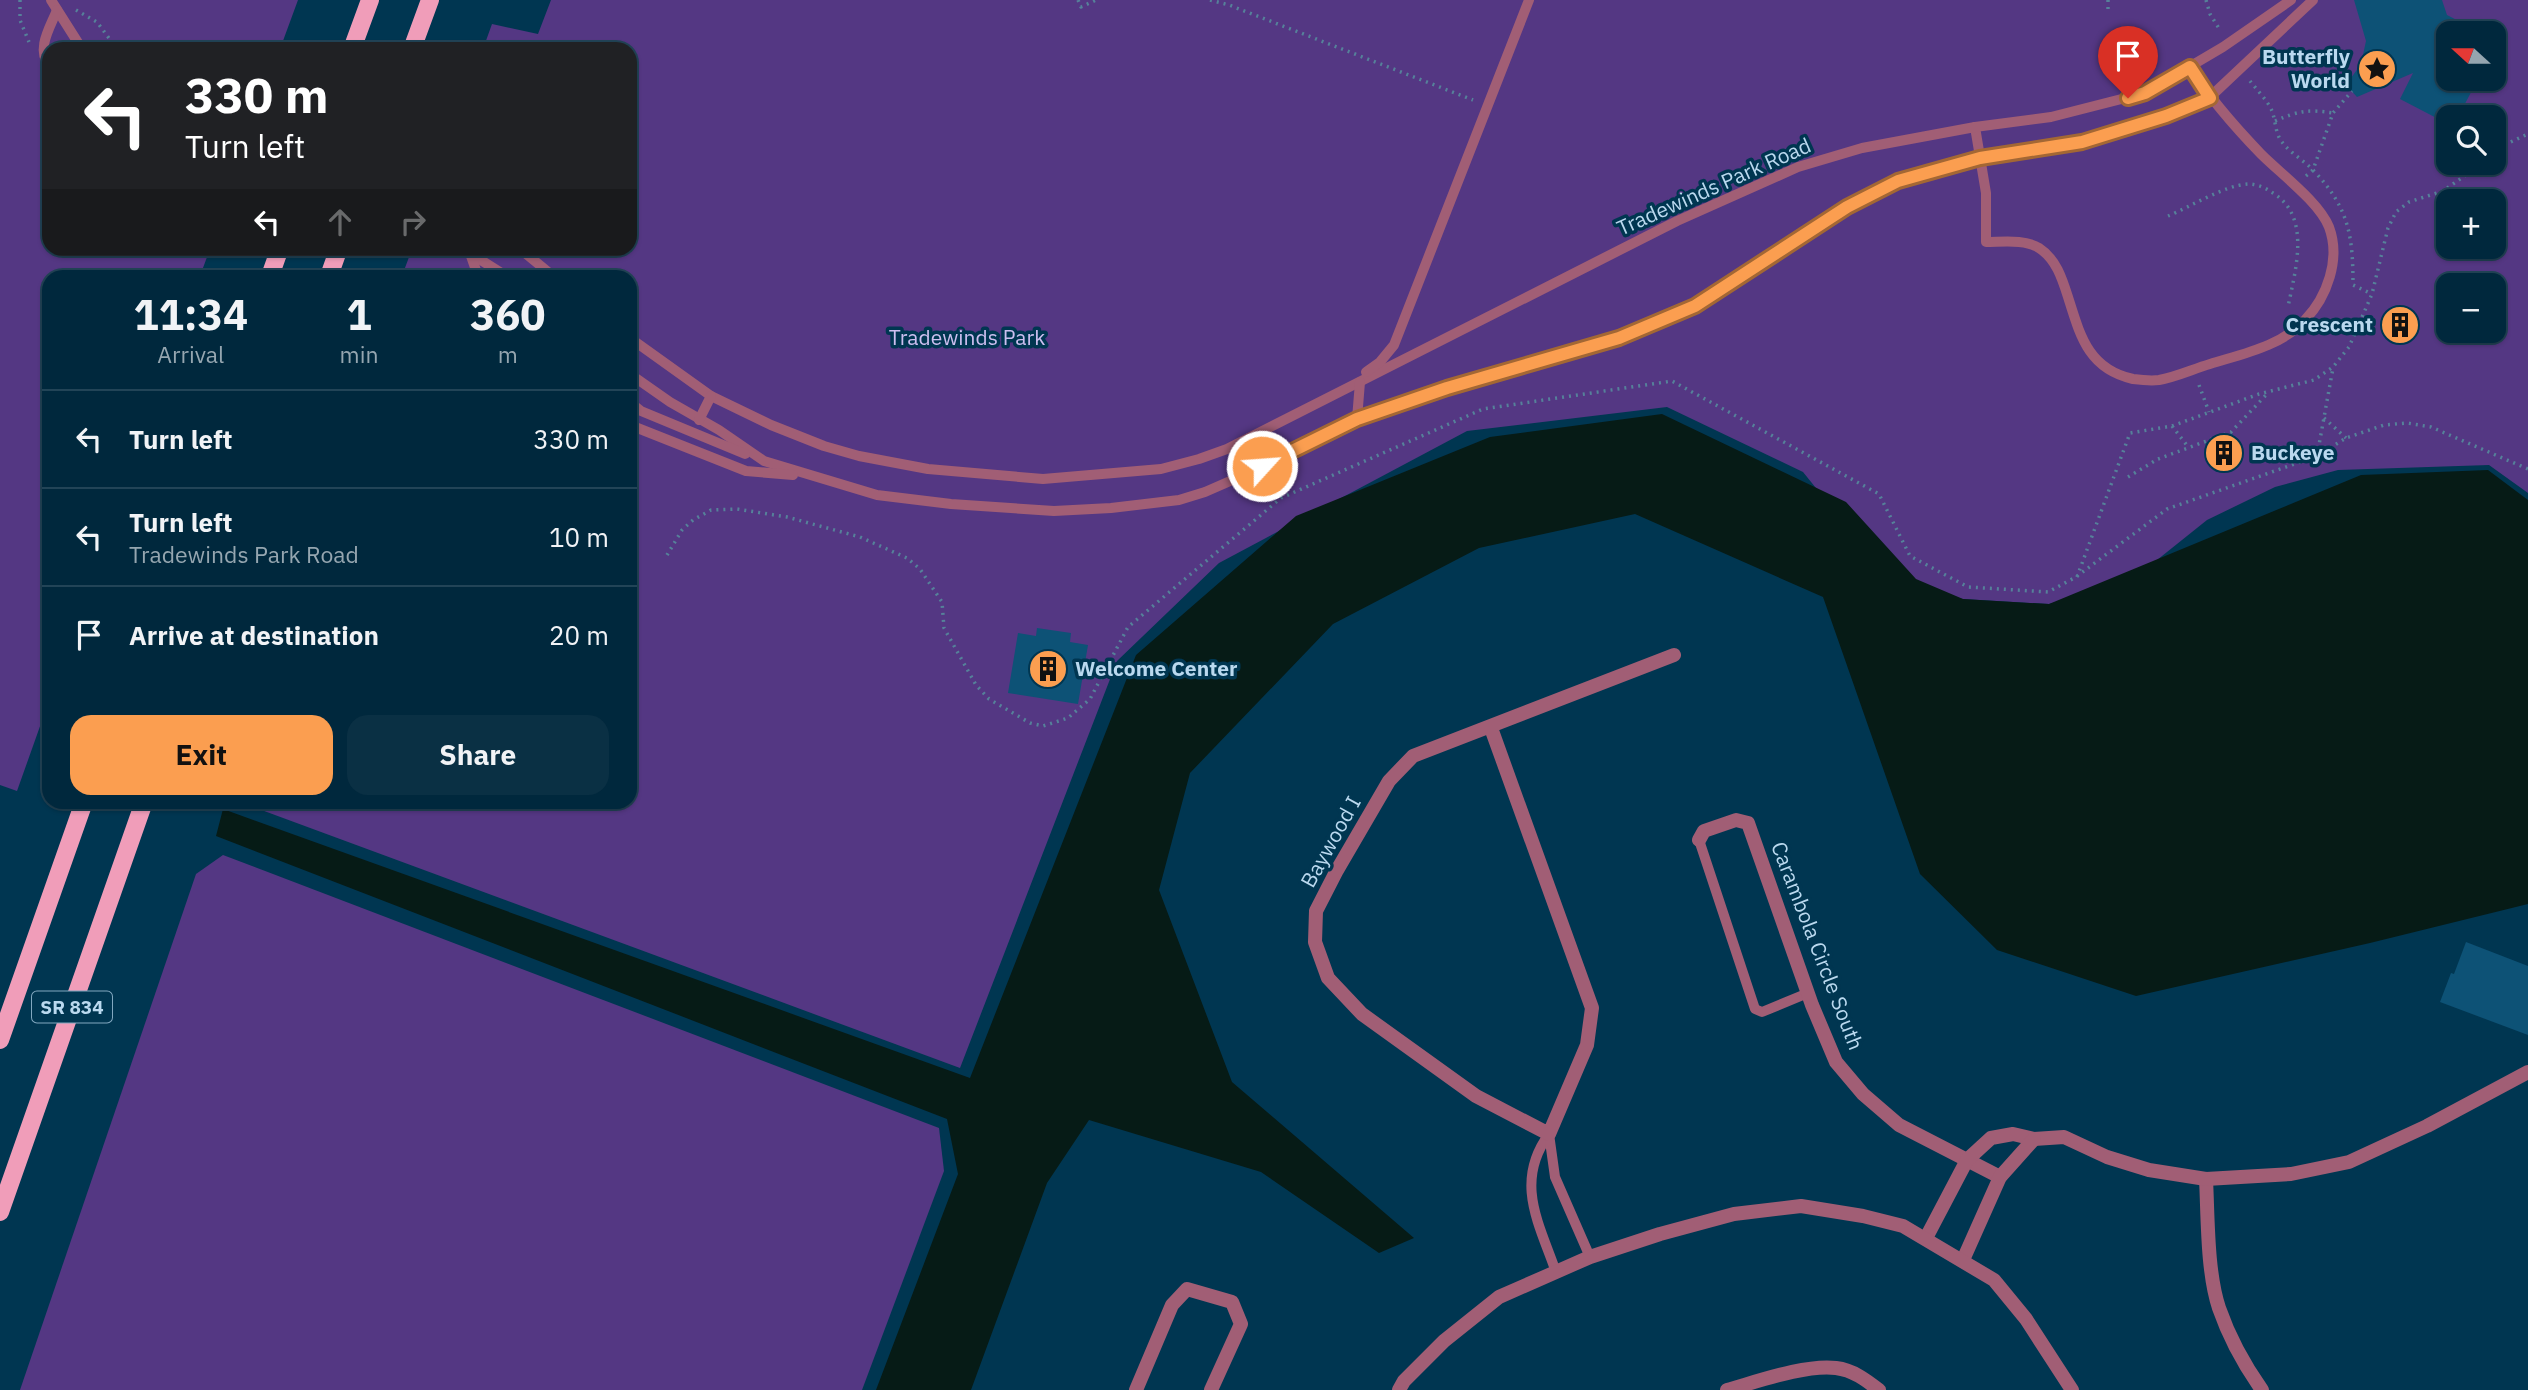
<!DOCTYPE html>
<meta charset="utf-8">
<style>
:root{--surface:#00283d;--page:#0a3044;--text:#f1f3f6;--muted:#95a6b0;--line:#224457;--accent:#fb9e50}
body{margin:0;font-family:"IBM Plex Sans",sans-serif;background:var(--page);color:var(--text);height:100vh;display:flex;flex-direction:column;font-size:26px;white-space:nowrap}
*{box-sizing:border-box;margin:0}
p{font-size:23px;color:var(--muted)}
.icon{flex:none;width:38px;height:38px;fill:none;stroke:currentColor;stroke-width:2;stroke-linecap:round;stroke-linejoin:round}
.map{position:relative;flex:1;overflow:hidden}
.panel{position:absolute;left:42px;top:270px;width:595px;height:539px;display:flex;flex-direction:column;background:var(--surface);border-radius:21px;box-shadow:0 2px 5px #0004,0 0 0 2px var(--line)}
.panel>*{flex:none}
.guide{position:absolute;left:42px;top:42px;width:595px;height:214px;border-radius:21px;box-shadow:0 2px 5px #0004,0 0 0 2px var(--line);background:#202124;color:#fff;overflow:hidden}
.needle{width:46px;rotate:291deg}
.controls{position:absolute;left:2436px;top:21px;display:grid;gap:14px}
.controls a{display:grid;place-items:center;width:70px;height:70px;border-radius:14px;background:var(--surface);box-shadow:0 2px 5px #0004,0 0 0 2px var(--line);font-size:35px}
.pin{position:absolute;display:grid;place-items:center;width:60px;height:60px;color:#fff;margin:-72px -30px;border-radius:50% 50% 50% 0;rotate:-45deg;box-shadow:0 0 7px #0007}
.pin .icon{rotate:45deg}
.me{position:absolute;width:77px;margin:-38px;rotate:64deg;stroke-linejoin:round;filter:drop-shadow(0 0 5px #0008)}
.turn{display:flex;align-items:center;gap:24px;height:147px;padding:0 28px;font-size:32px}
.turn .icon{width:91px;height:91px;stroke-width:2.5}
.turn b{display:block;font-size:49px;line-height:60px}
.lanes{display:flex;align-items:center;height:66px;padding:0 28px;background:#0003;justify-content:center;gap:35px;direction:ltr}
.lanes .off{opacity:.35}
.eta{display:flex;justify-content:space-evenly;align-items:center;height:119px;text-align:center}
.eta b{font-size:42px;font-weight:800;line-height:49px}
.cta{display:flex;gap:14px;margin-top:auto;padding:14px 28px}
.cta a{flex:1;height:80px;border-radius:21px;background:var(--accent);color:#111;font-size:28px;font-weight:800;line-height:80px;text-align:center}
.cta a+a{background:var(--page);color:var(--text)}
ul{padding:0;list-style:none}
li{display:flex;align-items:center;gap:21px;height:98px;padding:0 28px;border-top:2px solid var(--line)}
li div{flex:1}
li b{display:block;font-size:26px}
li em{font-style:normal}
.map>svg:first-child{display:block}
.green{fill:#543783;fill-rule:evenodd}
.water{fill:#061b16}
.building{fill:#0d5276}
.lines{fill:none;stroke-linecap:round;stroke-linejoin:round}
.path{stroke:#56819a;stroke-width:3.5;stroke-dasharray:2 5;stroke-linecap:butt}
.lane{stroke:#a15e75;stroke-width:10}
.street{stroke:#a15e75;stroke-width:14}
.primary{stroke:#f09db9;stroke-width:18}
.route-casing{stroke:#a36734;stroke-width:18}
.route{stroke:#fb9e50;stroke-width:12}
.labels{text-anchor:middle;stroke-width:7;stroke-linejoin:round;paint-order:stroke}
.shield{fill:#003651;stroke:#82a8c0;stroke-width:2}
.shield-label{font-size:19px;font-weight:bold;fill:#bad9ef}
.poi-label{font-size:21px;font-weight:bold;fill:#bad9ef;stroke:#003651;text-anchor:end}
.street-label{font-size:21px;fill:#bad9ef;stroke:#003651}
.park-label{font-size:21px;fill:#cdbff0;stroke:#003651}
</style>
<div class="map">
<svg width="2528" height="1390" viewBox="0 0 2528 1390">
<rect width="100%" height="100%" fill="#003651"/>
<g class="green">
<polygon points="0,0 298,0 280,49 49,49 49,248 210,249 200,276 49,276 49,701 17,791 0,785"/>
<path d="M551,0H2528V493L2489,465L2338,470L2275,487L2207,520L2132,580L2049,604L1963,599L1919,589L1862,545L1803,472L1667,407L1467,431L1219,563L1117,661L960,1068L240,802H630V276H402L412,249L630,248V49H483L492,24L538,34ZM2448,33H2494V79H2448ZM2448,117H2494V163H2448ZM2448,201H2494V247H2448ZM2448,285H2494V331H2448Z"/>
<polygon points="223,855 939,1128 944,1171 862,1390 20,1390 196,874"/>
</g>
<polygon class="water" points="1662,414 1846,502 1916,579 1963,599 2049,604 2361,475 2488,470 2528,500 2528,904 2370,943 2136,996 1997,950 1920,874 1823,597 1635,514 1479,548 1333,624 1190,773 1159,890 1232,1082 1414,1238 1379,1253 1261,1172 1089,1120 1047,1183 971,1390 876,1390 958,1174 947,1119 216,836 223,809 970,1078 1136,655 1296,516 1490,437"/>
<g class="building">
<polygon points="2354,0 2442,0 2447,15 2482,33 2448,33 2448,79 2478,79 2458,117 2448,117 2448,124 2400,99 2413,73 2357,97 2346,85 2361,64 2366,41"/>
<polygon points="2402,306 2418,325 2398,343 2382,324"/>
<polygon points="2232,433 2242,462 2216,472 2205,443"/>
<polygon points="1037,628 1071,633 1070,642 1088,645 1078,704 1008,693 1018,633 1036,636"/>
<polygon points="2466,942 2528,966 2528,1035 2440,1002 2451,973 2454,974"/>
</g>
<g class="lines">
<g class="path">
<polyline points="20,0 20,20 29,42"/>
<polyline points="1078,0 1081,7 1096,0"/>
<polyline points="1210,0 1229,5 1473,100"/>
<polyline points="2108,0 2108,9"/>
<polyline points="2206,0 2210,14 2220,30"/>
<polyline points="76,10 97,22 117,49"/>
<path d="M2250,81C2257,90 2268,101 2272,111C2276,122 2275,133 2282,142C2290,153 2305,161 2314,171C2349,208 2353,236 2353,285L2372,294"/>
<path d="M2275,121C2298,111 2308,109 2333,113"/>
<polyline points="2494,154 2504,145 2528,134"/>
<polyline points="2306,176 2313,170 2333,113 2352,91"/>
<path d="M2168,216C2190,207 2225,185 2248,184C2257,184 2266,188 2273,193C2312,217 2295,271 2288,307"/>
<polyline points="2199,385 2209,412"/>
<polyline points="2324,418 2346,438"/>
<polyline points="2172,426 2189,448"/>
<polyline points="2317,456 2333,368"/>
<polyline points="2128,477 2158,459 2231,432 2267,394"/>
<polyline points="667,555 682,530 693,520 711,510 737,509 787,517 860,537 907,558 920,569 942,602 944,628 976,685 989,699 1030,723 1043,726 1068,718 1090,699 1128,627 1281,498 1483,409 1672,381 1879,494 1910,556 1968,587 2048,592 2076,577 2167,509 2317,456 2346,438 2384,425 2407,423 2431,427 2528,469"/>
<polyline points="2077,577 2130,433 2172,426 2259,394 2314,380 2333,367 2349,347 2372,294 2388,228 2396,212 2409,202 2443,191 2483,163"/>
</g>
<g class="lane">
<polyline points="51,0 82,49"/>
<path d="M49,66C36,48 50,28 57,10"/>
<path d="M1975,127L1986,193V242C2003,242 2025,239 2039,248C2056,259 2062,278 2068,297C2080,335 2088,369 2133,379C2141,380 2151,381 2159,380C2176,377 2193,369 2210,364C2242,354 2282,346 2305,320C2327,297 2341,259 2329,227C2319,202 2281,174 2261,154C2235,127 2210,99 2190,67"/>
<polyline points="462,248 506,276"/>
<polyline points="519,248 553,276"/>
<polyline points="470,253 478,276"/>
<polyline points="630,338 711,396 771,425 824,446 859,456 928,469 1043,479 1161,469 1199,459 1227,449 1677,221 1798,167 1862,148 1975,127 2051,117 2145,93 2223,47 2291,0"/>
<polyline points="1366,372 1380,362 1394,345 1529,0"/>
<polyline points="630,374 670,402 719,430 764,461 877,495 951,504 1054,511 1111,508 1179,500 1205,492 1237,478 1357,419 1447,388 1619,338 1695,306 1847,207 1898,181 1980,158 2082,142 2166,116 2209,98 2313,0"/>
<polyline points="630,402 641,411 745,454"/>
<polyline points="1357,419 1360,382"/>
<polyline points="699,420 711,396"/>
<polyline points="630,425 746,471 793,475"/>
<polyline points="1699,840 1755,1009 1762,1012 1808,993"/>
<path d="M1549,1134C1514,1182 1539,1223 1556,1272"/>
<polyline points="1549,1134 1555,1177 1590,1257"/>
</g>
<g class="street">
<polyline points="1491,728 1592,1008 1587,1045 1549,1134 1476,1096 1362,1014 1328,978 1315,942 1316,911 1336,872 1389,781 1413,756 1674,655"/>
<polyline points="1699,840 1704,831 1736,820 1748,823 1812,1005 1836,1062 1863,1094 1899,1125 2000,1177"/>
<path d="M2206,1179C2208,1218 2207,1272 2219,1308C2229,1337 2245,1366 2262,1390"/>
<polyline points="1926,1238 1967,1160 1991,1138 2013,1134 2034,1139 2064,1137 2107,1157 2149,1170 2206,1179 2291,1174 2349,1162 2427,1126 2528,1072"/>
<polyline points="1963,1260 2000,1177 2034,1139"/>
<polyline points="1136,1390 1172,1305 1187,1289 1232,1302 1241,1324 1211,1390"/>
<polyline points="1399,1390 1404,1381 1444,1341 1499,1297 1590,1257 1660,1234 1734,1214 1801,1206 1863,1216 1903,1226 1994,1280 2026,1319 2072,1390"/>
<path d="M1727,1390C1756,1382 1806,1364 1836,1368C1853,1370 1866,1380 1879,1390"/>
</g>
<g class="primary">
<polyline points="352,49 370,0"/>
<polyline points="412,49 430,0"/>
<polyline points="270,276 280,248"/>
<polyline points="329,276 339,248"/>
<polyline points="0,1040 84,802"/>
<polyline points="0,1212 144,802"/>
</g>
</g>
<g class="lines">
<defs>
<polyline id="route" points="1262,466 1357,419 1447,388 1619,338 1695,306 1847,207 1898,181 1980,158 2082,142 2166,116 2210,98 2190,67 2145,93 2128,98"/>
</defs>
<use href="#route" class="route-casing"/>
<use href="#route" class="route"/>
</g>
<defs>
<symbol id="sight-disc" viewBox="-11 -11 22 22"><circle r="9.5" fill="#fb9e50" stroke="#003651"/><path d="M0-6L1.8-2.2L6-1.7L2.9 1.2L3.7 5.4L0 3.3L-3.7 5.4L-2.9 1.2L-6-1.7L-1.8-2.2Z" fill="#111"/></symbol>
<symbol id="building-disc" viewBox="-11 -11 22 22"><circle r="9.5" fill="#fb9e50" stroke="#003651"/><path d="M-4-6H4V6H1V3H-1V6H-4ZM-2.5-4.3h1.7v1.8h-1.7ZM.8-4.3h1.7v1.8H.8ZM-2.5-1h1.7V.8h-1.7ZM.8-1h1.7V.8H.8Z" fill="#111"/></symbol>
</defs>
<g fill-rule="evenodd">
<use href="#sight-disc" x="2355" y="47" width="44" height="44"/>
<use href="#building-disc" x="2378" y="303" width="44" height="44"/>
<use href="#building-disc" x="2202" y="431" width="44" height="44"/>
<use href="#building-disc" x="1026" y="647" width="44" height="44"/>
</g>
<g class="labels">
<rect class="shield" x="32" y="991.5" width="80" height="31" rx="5"/>
<g class="shield-label">
<text x="72" y="1014">SR 834</text>
</g>
<g class="poi-label">
<text x="2350" y="64">Butterfly<tspan x="2350" dy="24">World</tspan></text>
<text x="2373" y="332">Crescent</text>
<text x="2251" y="460" text-anchor="start">Buckeye</text>
<text x="1075" y="676" text-anchor="start">Welcome Center</text>
</g>
<g class="street-label">
<text transform="translate(1714 187) rotate(-24)" y="7">Tradewinds Park Road</text>
<text transform="translate(1331 842) rotate(-61)" y="7">Baywood I</text>
<text transform="translate(1817 946) rotate(69)" y="7">Carambola Circle South</text>
</g>
<g class="park-label">
<text x="967" y="345">Tradewinds Park</text>
</g>
</g>
</svg>
<div class="controls">
<a><svg class="needle" viewBox="-14 -14 28 28"><path d="M0-13l5 13h-10z" fill="#e53935"/><path d="M0 13l5-13h-10z" fill="#95a6b0"/></svg></a>
<a><svg class="icon" aria-label="search" viewBox="0 0 24 24"><circle cx="10" cy="10" r="6"/><path d="M15 15l6 6"/></svg></a>
<a>+</a>
<a>−</a>
</div>
<div class="pin" style="left:2128px;top:98px;background:#d93025"><svg class="icon" aria-label="arrive" viewBox="0 0 24 24"><path d="M6 21V4h12l-3 4 3 4H6"/></svg></div>
<svg class="me" style="left:1262px;top:466px" viewBox="-20 -20 40 40"><circle r="17" fill="#fb9e50" stroke="#fff" stroke-width="3"/><path d="M0-11L8 9 0 5-8 9z" fill="#fff"/></svg>
<div class="guide">
<div class="turn"><svg class="icon" aria-label="left" viewBox="0 0 24 24"><path d="M17 20v-9H6M10 6l-5 5 5 5"/></svg><div><b>330 m</b>Turn left</div></div>
<div class="lanes"><svg class="icon" aria-label="left" viewBox="0 0 24 24"><path d="M17 20v-9H6M10 6l-5 5 5 5"/></svg><svg class="icon off" aria-label="ahead" viewBox="0 0 24 24"><path d="M12 20V5M6 11l6-6 6 6"/></svg><svg class="icon off" aria-label="right" viewBox="0 0 24 24"><path d="M7 20v-9h11M14 6l5 5-5 5"/></svg></div>
</div>
<section class="panel">
<div class="eta">
<div><b>11:34</b><p>Arrival</p></div>
<div><b>1</b><p>min</p></div>
<div><b>360</b><p>m</p></div>
</div>
<ul>
<li><svg class="icon" aria-label="left" viewBox="0 0 24 24"><path d="M17 20v-9H6M10 6l-5 5 5 5"/></svg><div><b>Turn left</b></div><em>330 m</em></li>
<li><svg class="icon" aria-label="left" viewBox="0 0 24 24"><path d="M17 20v-9H6M10 6l-5 5 5 5"/></svg><div><b>Turn left</b><p>Tradewinds Park Road</p></div><em>10 m</em></li>
<li><svg class="icon" aria-label="arrive" viewBox="0 0 24 24"><path d="M6 21V4h12l-3 4 3 4H6"/></svg><div><b>Arrive at destination</b></div><em>20 m</em></li>
</ul>
<div class="cta"><a>Exit</a><a>Share</a></div>
</section>
</div>
